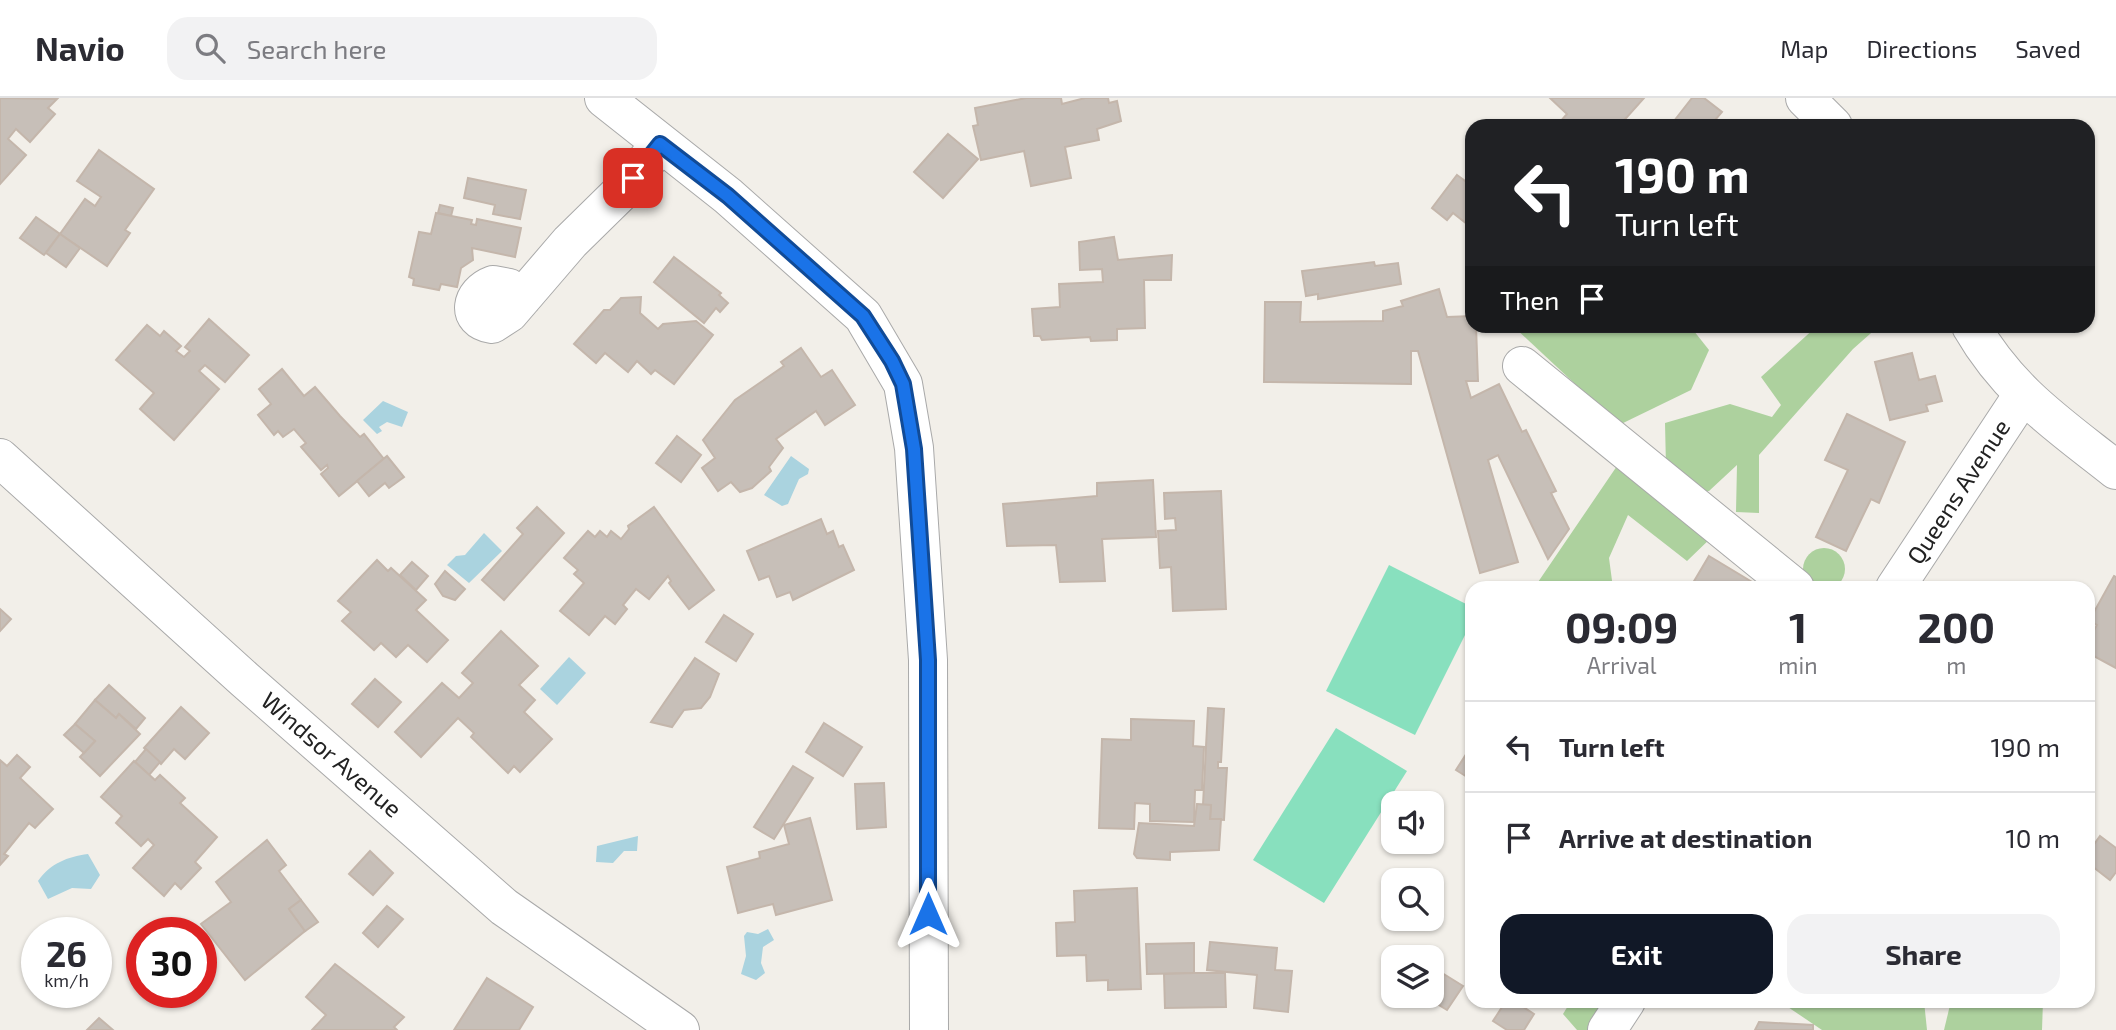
<!DOCTYPE html>
<style>
:root{--surface:#fff;--page:#f2f2f3;--text:#2b2b33;--muted:#7c7c81;--line:#e1e1e2;--accent:#111827}
body{margin:0;font-family:"Exo 2",sans-serif;background:var(--page);color:var(--text);height:100vh;display:flex;flex-direction:column;font-size:26px;white-space:nowrap}
*{box-sizing:border-box;margin:0}
p{font-size:23px;color:var(--muted)}
.icon{flex:none;width:38px;height:38px;fill:none;stroke:currentColor;stroke-width:2;stroke-linecap:round;stroke-linejoin:round}
.map{position:relative;flex:1;overflow:hidden}
.panel{position:absolute;left:1465px;top:483px;width:630px;height:427px;display:flex;flex-direction:column;background:var(--surface);border-radius:21px;box-shadow:0 2px 5px #0004}
.panel>*{flex:none}
.top-card{position:absolute;left:1465px;top:21px;width:630px;height:214px;border-radius:21px;box-shadow:0 2px 5px #0004;background:#202124;color:#fff;overflow:hidden}
.tools{position:absolute;left:1381px;top:693px;display:grid;gap:14px}
.tools a{display:grid;place-items:center;width:63px;height:63px;border-radius:14px;background:var(--surface);box-shadow:0 2px 5px #0004;font-size:35px}
.speed{position:absolute;left:21px;top:819px;display:flex;gap:14px;font-size:35px;font-weight:700;text-align:center}
.speed>*{display:grid;place-content:center;width:91px;height:91px;border-radius:50%;background:var(--surface);box-shadow:0 2px 5px #0004;line-height:1}
.speed small{font-size:18px;font-weight:400}
.speed .limit{border:10px solid #d22;background:#fff;color:#111}
.pin{position:absolute;display:grid;place-items:center;width:60px;height:60px;color:#fff;margin:-30px;border-radius:14px;box-shadow:0 4px 10px #0006}
.me{position:absolute;width:77px;margin:-38px;rotate:0deg;stroke-linejoin:round;filter:drop-shadow(0 0 5px #0008)}
.turn{display:flex;align-items:center;gap:24px;height:147px;padding:0 35px;font-size:32px}
.turn .icon{width:91px;height:91px;stroke-width:2.5}
.turn b{display:block;font-size:49px;line-height:60px}
.then{display:flex;align-items:center;height:66px;padding:0 35px;background:#0003;gap:14px;font-size:26px}
.eta{display:flex;justify-content:space-evenly;align-items:center;height:119px;text-align:center}
.eta b{font-size:42px;font-weight:700;line-height:49px}
.primary-button{display:flex;gap:14px;margin-top:auto;padding:14px 35px}
.primary-button a{flex:1;height:80px;border-radius:21px;background:var(--accent);color:#fff;font-size:28px;font-weight:700;line-height:80px;text-align:center}
.primary-button a+a{background:var(--page);color:var(--text)}
ul{padding:0;list-style:none}
li{display:flex;align-items:center;gap:21px;height:91px;padding:0 35px;border-top:2px solid var(--line)}
li div{flex:1}
li b{display:block;font-size:26px}
li em{font-style:normal}
header{display:flex;align-items:center;gap:42px;box-sizing:border-box;height:98px;padding:0 35px;background:var(--surface);border-bottom:2px solid var(--line)}
header strong{font-size:33px}
nav{display:flex;gap:38px;margin-inline-start:auto;font-size:24px}
.search{width:490px;height:63px;background:var(--page);display:flex;align-items:center;gap:18px;box-sizing:border-box;padding:0 24px;border-radius:21px;color:var(--muted);font-size:26px}
.map>svg:first-child{display:block}
.forest{fill:#add19e}
.pitch{fill:#88e0be}
.water{fill:#aad3df}
.building{fill:#c7bfb8;stroke:#c4b6ab;stroke-width:2}
.lines{fill:none;stroke-linecap:round;stroke-linejoin:round}
.minor-casing{stroke:#a9a9a9;stroke-width:40}
.minor{stroke:#fff;stroke-width:38}
.route-casing{stroke:#114b97;stroke-width:18}
.route{stroke:#1a73e8;stroke-width:12}
.labels{text-anchor:middle;stroke-width:6;stroke-linejoin:round;paint-order:stroke}
.street-label{font-size:24px;fill:#222;stroke:#fff}
</style>
<header>
<strong>Navio</strong>
<div class="search"><svg class="icon" aria-label="search" viewBox="0 0 24 24"><circle cx="10" cy="10" r="6"/><path d="M15 15l6 6"/></svg>Search here</div>
<nav><a>Map</a><a>Directions</a><a>Saved</a></nav>
</header>
<div class="map">
<svg width="2116" height="932" viewBox="0 0 2116 932">
<rect width="100%" height="100%" fill="#f2efe9"/>
<g class="forest">
<polygon points="1513,228 1690,228 1709,252 1691,292 1619,327"/>
<polygon points="1817,228 1879,228 1853,251 1759,357 1759,415 1736,414 1737,367 1709,393 1698,394 1666,369 1665,325 1730,306 1772,319 1781,307 1761,279"/>
<polygon points="1617,368 1714,437 1687,463 1628,417 1609,460 1613,490 1534,490"/>
<circle cx="1824" cy="471" r="21"/>
<polygon points="1571,903 1609,903 1590,932 1577,932 1563,916"/>
<polygon points="1779,903 1924,903 1927,932 1822,932"/>
<polygon points="1951,903 2043,903 2042,932 1944,932"/>
</g>
<g class="pitch">
<polygon points="1389,467 1472,509 1472,523 1415,637 1326,593"/>
<polygon points="1336,630 1407,673 1324,805 1253,762"/>
</g>
<g class="water">
<polygon points="383,303 408,314 402,329 387,324 379,329 382,333 377,336 363,322"/>
<polygon points="791,358 809,371 808,376 799,381 788,406 782,408 764,397"/>
<polygon points="484,435 502,453 469,485 447,467 456,458 465,457"/>
<polygon points="569,559 586,575 557,607 540,591"/>
<polygon points="638,738 637,753 624,753 613,765 596,764 597,748"/>
<path d="M88,756L100,777L91,791L72,790L48,801L38,783C51,765 67,759 88,756Z"/>
<polygon points="768,831 774,842 763,849 761,865 765,875 756,882 741,876 746,858 744,838 747,834 758,836"/>
</g>
<g class="building">
<polygon points="0,0 57,1 48,10 55,16 30,44 16,31 8,41 26,57 0,86"/>
<polygon points="1026,0 1061,0 1062,6 1085,0 1108,0 1109,5 1117,3 1121,23 1097,31 1099,42 1065,49 1071,80 1031,88 1024,53 981,62 973,28 978,27 975,10"/>
<polygon points="1550,0 1644,0 1619,28 1563,28 1559,25 1567,16"/>
<polygon points="1692,0 1704,0 1722,14 1710,28 1702,23 1697,28 1680,28 1674,23"/>
<polygon points="948,36 978,61 943,100 914,74"/>
<polygon points="99,52 154,91 125,132 130,135 107,168 60,136 85,101 95,108 101,99 77,83"/>
<polygon points="1457,77 1472,88 1472,130 1453,115 1447,122 1432,110"/>
<polygon points="468,80 526,92 520,121 493,116 495,107 464,100"/>
<polygon points="440,107 453,110 451,118 438,115"/>
<polygon points="436,115 472,122 471,126 476,127 477,121 521,130 515,159 472,150 473,162 461,170 457,189 441,186 439,192 413,187 414,181 409,179 419,134 431,136"/>
<polygon points="36,119 60,136 44,157 20,140"/>
<polygon points="60,136 80,150 66,169 46,155"/>
<polygon points="1114,139 1118,162 1172,157 1171,182 1144,182 1145,230 1117,231 1117,242 1091,243 1090,239 1042,242 1040,238 1034,238 1032,211 1060,209 1059,186 1103,184 1102,171 1080,172 1079,144"/>
<polygon points="674,159 721,195 719,197 728,205 720,214 716,210 704,225 654,184"/>
<polygon points="1374,164 1375,168 1398,165 1401,186 1318,201 1318,196 1306,198 1302,173"/>
<polygon points="1439,191 1447,219 1472,218 1472,228 1476,228 1478,283 1466,283 1471,300 1499,286 1522,334 1526,332 1556,393 1551,395 1569,431 1548,461 1498,357 1488,362 1518,464 1480,475 1418,253 1411,253 1411,286 1264,284 1265,204 1301,204 1300,224 1383,223 1383,213 1403,208 1401,203"/>
<polygon points="641,199 640,215 658,231 663,226 696,223 713,237 674,286 655,272 651,276 637,263 628,274 605,255 596,265 574,246 604,212 610,212 621,200"/>
<polygon points="209,221 249,257 225,284 205,267 199,273 219,291 174,342 140,311 154,295 116,262 147,227 160,238 164,233 181,248 176,253 184,259 190,253 185,249"/>
<polygon points="801,250 821,279 832,272 855,307 825,327 816,313 776,341 783,350 769,369 771,373 752,390 740,394 731,384 718,393 702,370 715,360 703,342 735,302 784,268 781,264"/>
<polygon points="1912,255 1919,282 1935,278 1942,303 1926,307 1928,313 1890,322 1875,264"/>
<polygon points="282,271 304,298 315,289 340,318 360,339 364,336 384,361 339,398 321,376 328,370 327,367 321,372 301,349 306,345 294,331 283,339 278,333 274,337 258,317 271,306 259,291"/>
<polygon points="1847,316 1905,344 1879,405 1871,401 1846,453 1816,439 1848,372 1825,362"/>
<polygon points="677,338 701,357 681,384 656,365"/>
<polygon points="387,358 404,379 389,390 385,385 369,398 357,383"/>
<polygon points="1153,382 1156,439 1102,441 1105,483 1060,484 1056,447 1007,448 1003,406 1097,398 1097,385"/>
<polygon points="1221,393 1226,511 1173,513 1171,469 1160,470 1158,433 1176,432 1175,420 1165,421 1164,395"/>
<polygon points="537,409 564,435 504,502 482,482 523,436 517,430"/>
<polygon points="654,409 714,492 689,511 669,485 671,483 668,478 649,501 636,491 623,507 627,511 615,526 605,518 589,537 560,513 584,485 574,476 578,472 564,460 588,433 595,439 600,433 607,439 611,433 621,441 629,431 628,428"/>
<polygon points="821,421 827,436 833,433 839,449 843,447 854,472 793,502 790,494 777,499 769,478 759,482 747,453"/>
<polygon points="1709,458 1762,490 1690,490"/>
<polygon points="377,462 388,473 391,470 426,502 416,512 448,542 427,564 408,547 396,559 381,545 374,552 342,523 351,514 338,503"/>
<polygon points="412,464 428,478 416,492 400,477"/>
<polygon points="445,473 465,491 455,502 443,498 435,486"/>
<polygon points="2114,478 2116,479 2116,570 2088,555 2088,543 2097,527 2089,523"/>
<polygon points="0,511 11,521 0,533"/>
<polygon points="724,517 753,536 736,563 706,544"/>
<polygon points="501,533 538,568 519,587 535,602 524,614 552,641 520,674 514,668 508,675 471,639 474,635 458,620 421,659 395,634 442,585 459,600 473,585 462,575"/>
<polygon points="695,560 719,576 710,599 701,610 684,612 672,629 651,624"/>
<polygon points="375,581 401,604 378,629 352,606"/>
<polygon points="109,587 145,620 136,631 119,616 116,620 95,602"/>
<polygon points="95,602 116,620 119,616 140,636 100,678 80,659 95,643 75,626"/>
<polygon points="181,609 209,635 185,661 174,651 161,666 144,650"/>
<polygon points="1208,610 1224,611 1221,664 1218,664 1218,670 1227,670 1224,722 1210,721 1211,707 1203,707"/>
<polygon points="1131,621 1194,623 1193,648 1204,649 1202,692 1195,692 1194,724 1150,723 1150,706 1135,705 1134,731 1099,730 1102,641 1131,642"/>
<polygon points="824,625 862,649 843,678 806,654"/>
<polygon points="75,626 95,643 84,655 64,637"/>
<polygon points="1472,647 1472,682 1456,672"/>
<polygon points="146,651 160,664 149,677 135,664"/>
<polygon points="17,657 30,669 20,680 53,711 35,730 29,725 4,756 8,758 0,767 0,662 7,668"/>
<polygon points="134,663 155,682 160,677 185,700 180,705 217,739 195,764 201,770 181,791 175,785 164,798 133,770 154,747 148,741 141,748 116,725 122,718 101,699"/>
<polygon points="793,668 813,680 774,741 754,729"/>
<polygon points="884,685 886,729 857,731 855,686"/>
<polygon points="1197,706 1211,707 1210,721 1221,721 1219,752 1170,754 1170,762 1137,760 1134,756 1139,725 1194,728"/>
<polygon points="810,720 832,802 776,817 773,806 738,815 727,769 760,760 759,754 789,746 784,727"/>
<polygon points="2100,738 2116,750 2116,774 2110,782 2088,765 2088,755"/>
<polygon points="267,742 286,767 279,773 301,802 289,811 305,833 245,882 201,826 231,804 216,784"/>
<polygon points="370,753 393,775 373,797 349,776"/>
<polygon points="1137,790 1141,891 1108,892 1108,882 1087,883 1086,857 1057,858 1056,825 1075,824 1074,793"/>
<polygon points="301,802 318,824 305,833 289,811"/>
<polygon points="387,808 403,821 378,849 363,835"/>
<polygon points="1210,844 1277,850 1275,872 1292,873 1288,914 1254,910 1257,877 1207,872"/>
<polygon points="1194,845 1194,875 1147,876 1146,846"/>
<polygon points="335,866 404,919 394,929 397,932 312,932 326,917 306,899"/>
<polygon points="1434,870 1463,888 1447,912 1424,898 1432,898"/>
<polygon points="1194,875 1225,875 1226,909 1165,910 1164,876"/>
<polygon points="487,880 533,909 519,932 454,932"/>
<polygon points="1506,903 1514,903 1534,916 1524,932 1507,932 1493,923"/>
<polygon points="99,920 113,932 87,932"/>
<polygon points="1759,924 1813,927 1813,932 1755,932"/>
</g>
<g class="lines">
<defs>
<g id="minor">
<polyline points="604,0 728,98 863,218 903,286 914,350 928,562 929,932"/>
<polyline points="1805,0 1833,28"/>
<path d="M522,200L509,190L493,187C471,195 465,222 492,226L509,215L570,144L623,92L660,46"/>
<path d="M1971,228C2009,294 2058,326 2116,372"/>
<polyline points="1522,268 1795,490"/>
<polyline points="0,360 244,581 504,809 680,932"/>
<polyline points="1895,490 2022,298"/>
<polyline points="1607,932 1626,903"/>
</g>
</defs>
<use href="#minor" class="minor-casing"/>
<use href="#minor" class="minor"/>
</g>
<g class="lines">
<defs>
<polyline id="route" points="633,80 660,46 728,98 863,218 892,263 903,286 914,351 928,562 928,816"/>
</defs>
<use href="#route" class="route-casing"/>
<use href="#route" class="route"/>
</g>
<g class="labels">
<g class="street-label">
<text transform="translate(1959 394) rotate(-57)" y="8">Queens Avenue</text>
<text transform="translate(331 657) rotate(41)" y="8">Windsor Avenue</text>
</g>
</g>
</svg>
<div class="tools">
<a><svg class="icon" aria-label="sound" viewBox="0 0 24 24"><path d="M4 9h4l5-4v14l-5-4H4zM17 9q2 3 0 6"/></svg></a>
<a><svg class="icon" aria-label="search" viewBox="0 0 24 24"><circle cx="10" cy="10" r="6"/><path d="M15 15l6 6"/></svg></a>
<a><svg class="icon" aria-label="layers" viewBox="0 0 24 24"><path d="M12 4l9 5-9 5-9-5zM3 14l9 5 9-5"/></svg></a>
</div>
<div class="speed"><div>26<small>km/h</small></div><div class="limit">30</div></div>
<div class="pin" style="left:633px;top:80px;background:#d93025"><svg class="icon" aria-label="arrive" viewBox="0 0 24 24"><path d="M6 21V4h12l-3 4 3 4H6"/></svg></div>
<svg class="me" style="left:928px;top:816px" viewBox="-20 -20 40 40"><path d="M0-17L14 15 0 8-14 15z" fill="#1a73e8" stroke="#fff" stroke-width="4"/></svg>
<div class="top-card">
<div class="turn"><svg class="icon" aria-label="left" viewBox="0 0 24 24"><path d="M17 20v-9H6M10 6l-5 5 5 5"/></svg><div><b>190 m</b>Turn left</div></div>
<div class="then">Then<svg class="icon" aria-label="arrive" viewBox="0 0 24 24"><path d="M6 21V4h12l-3 4 3 4H6"/></svg></div>
</div>
<section class="panel">
<div class="eta">
<div><b>09:09</b><p>Arrival</p></div>
<div><b>1</b><p>min</p></div>
<div><b>200</b><p>m</p></div>
</div>
<ul>
<li><svg class="icon" aria-label="left" viewBox="0 0 24 24"><path d="M17 20v-9H6M10 6l-5 5 5 5"/></svg><div><b>Turn left</b></div><em>190 m</em></li>
<li><svg class="icon" aria-label="arrive" viewBox="0 0 24 24"><path d="M6 21V4h12l-3 4 3 4H6"/></svg><div><b>Arrive at destination</b></div><em>10 m</em></li>
</ul>
<div class="primary-button"><a>Exit</a><a>Share</a></div>
</section>
</div>
